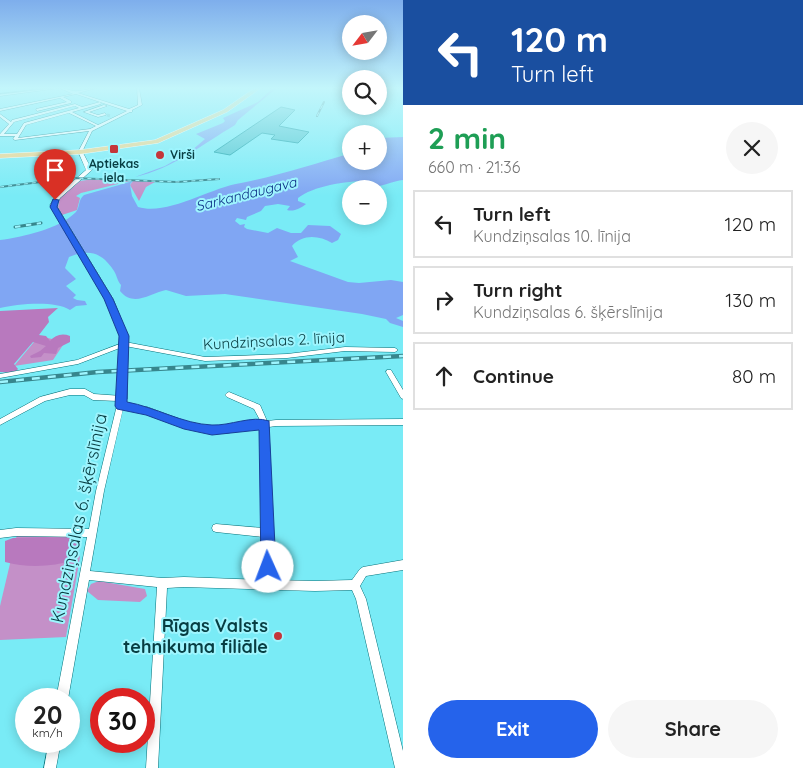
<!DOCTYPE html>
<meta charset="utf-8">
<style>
:root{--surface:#fff;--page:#f6f6f6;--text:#222;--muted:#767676;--line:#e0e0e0;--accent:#2563eb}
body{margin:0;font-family:Quicksand,sans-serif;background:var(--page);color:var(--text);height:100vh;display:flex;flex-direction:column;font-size:19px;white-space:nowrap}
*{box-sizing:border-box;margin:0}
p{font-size:16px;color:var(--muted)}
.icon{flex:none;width:28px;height:28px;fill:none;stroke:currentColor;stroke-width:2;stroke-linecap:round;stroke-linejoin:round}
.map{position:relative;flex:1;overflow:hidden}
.panel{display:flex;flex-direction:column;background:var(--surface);width:400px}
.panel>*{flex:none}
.banner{background:#1a4fa0;color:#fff;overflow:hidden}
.needle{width:32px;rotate:239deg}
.tools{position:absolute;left:342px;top:15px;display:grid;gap:10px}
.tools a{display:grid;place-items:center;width:45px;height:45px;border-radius:50%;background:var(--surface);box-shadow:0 2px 12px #0003;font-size:25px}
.speed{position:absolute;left:15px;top:688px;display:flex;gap:10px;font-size:25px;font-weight:700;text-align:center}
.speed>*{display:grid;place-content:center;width:65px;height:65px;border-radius:50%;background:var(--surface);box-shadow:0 2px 12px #0003;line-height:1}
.speed small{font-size:12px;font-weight:400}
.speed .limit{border:8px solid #d22;background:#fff;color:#111}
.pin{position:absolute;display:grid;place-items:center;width:42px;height:42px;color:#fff;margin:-51px -21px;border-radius:50% 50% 50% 0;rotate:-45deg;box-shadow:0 0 5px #0007}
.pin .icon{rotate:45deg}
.me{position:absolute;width:55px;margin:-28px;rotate:358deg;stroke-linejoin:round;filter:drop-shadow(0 0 4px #0008)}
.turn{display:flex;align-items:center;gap:18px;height:105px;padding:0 25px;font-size:22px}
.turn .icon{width:65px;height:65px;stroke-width:2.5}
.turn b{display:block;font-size:35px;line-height:42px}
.round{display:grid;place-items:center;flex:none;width:52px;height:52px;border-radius:26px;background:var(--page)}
.head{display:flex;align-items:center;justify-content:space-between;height:85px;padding:0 25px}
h1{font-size:30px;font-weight:700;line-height:38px;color:#1e9e55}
.action{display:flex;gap:10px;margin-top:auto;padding:10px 25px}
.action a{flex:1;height:58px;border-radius:30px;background:var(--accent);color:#fff;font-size:20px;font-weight:700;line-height:58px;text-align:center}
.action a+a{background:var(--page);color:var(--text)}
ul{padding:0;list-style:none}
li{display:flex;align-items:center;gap:15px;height:68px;margin:0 10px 8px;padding:0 15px;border:2px solid var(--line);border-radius:0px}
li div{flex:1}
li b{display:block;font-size:19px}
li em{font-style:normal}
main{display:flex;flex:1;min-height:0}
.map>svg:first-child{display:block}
.green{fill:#c490c8}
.forest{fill:#b879be}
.water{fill:#80a6f3}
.building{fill:#4fc5d0;stroke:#159ea9}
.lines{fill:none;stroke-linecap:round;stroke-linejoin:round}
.minor-tunnel{stroke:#62c8d2;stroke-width:3;stroke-dasharray:3 2;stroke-linecap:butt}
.minor-casing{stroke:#057179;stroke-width:1}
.tertiary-casing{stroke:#057179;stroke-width:1}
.primary-casing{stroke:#fff;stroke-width:1}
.minor{fill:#fff;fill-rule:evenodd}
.tertiary{fill:#fff;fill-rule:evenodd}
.primary{fill:#f4d388;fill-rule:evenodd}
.tram{stroke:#37868d;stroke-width:1}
.rail-far2-casing{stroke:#37868d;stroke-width:2}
.rail-far1-casing{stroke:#37868d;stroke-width:3}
.rail-casing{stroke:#37868d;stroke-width:4.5}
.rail-far2{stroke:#9ef5fe;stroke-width:1;stroke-dasharray:4;stroke-linecap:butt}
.rail-far1{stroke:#9ef5fe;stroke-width:2;stroke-dasharray:5.5;stroke-linecap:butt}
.rail{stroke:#9ef5fe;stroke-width:2.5;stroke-dasharray:8;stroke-linecap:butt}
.route{fill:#2563eb;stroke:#184099}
.poi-dot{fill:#c4353a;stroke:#9ef5fe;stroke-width:2}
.labels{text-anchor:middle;stroke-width:4;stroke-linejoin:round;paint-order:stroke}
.far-poi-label{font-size:12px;font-weight:bold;fill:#073d42;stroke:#9ef5fe;text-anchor:start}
.far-water-label{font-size:14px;font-style:italic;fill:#0c2e85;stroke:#9ef5fe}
.street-label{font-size:15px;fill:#073d42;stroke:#9ef5fe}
.near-street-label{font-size:18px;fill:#073d42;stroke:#9ef5fe}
.near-poi-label{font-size:18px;font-weight:bold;fill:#073d42;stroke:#9ef5fe;text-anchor:end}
</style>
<main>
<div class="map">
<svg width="403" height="768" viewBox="0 0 403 768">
<rect width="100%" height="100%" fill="#79ebf6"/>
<g class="green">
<polygon points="94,179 130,181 81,193 76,196 80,198 77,210 62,215 58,207 60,198 80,181"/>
<polygon points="133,181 135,181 155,182 146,187 139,201 130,185"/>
<polygon points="39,336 65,342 53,360 14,366"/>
<polygon points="17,534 67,535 80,557 66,637 0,640 0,606"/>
<polygon points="99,581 145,589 147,596 140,602 98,600 87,591 91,584"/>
</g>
<g class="forest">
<path d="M58,308L48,317L49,322L39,335L46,336L50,341C55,335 62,333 70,336V342L58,348L56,354L44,353L41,357L31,358L30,356L40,351L46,346L33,342L14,364L18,369L14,373L0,372V311Z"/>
<path d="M44,537L76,538L79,542L74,560C53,567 27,568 5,562V541L13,538Z"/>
</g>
<g class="water">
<path d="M273,88H277L238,120L235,125C203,144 172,169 135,177L165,166L191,151L205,139L196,134L223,123L225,121L223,118L258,102Z"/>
<path d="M403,137V180C393,181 372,190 366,187L372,181C352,180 314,185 298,198V201L306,204C301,208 294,212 287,210L290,206L278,204L265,206L261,211L247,217L246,220L237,218L235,221L240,225L245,224L244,227L247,229L268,233L277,228L291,233H301L308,225L330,226L341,234L338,240L332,243C319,235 302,234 292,246L298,257L290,261L348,282L359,283L391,280L403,282V315L396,318L403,321V327L390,323L386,319L362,314L225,294L186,296L166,290C150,293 134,308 120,291L121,285C117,280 117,276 114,271C103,254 91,248 69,257L65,268L76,279L66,286L76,295L73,298L77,300L85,301L87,305L76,306L70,310C55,300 17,304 0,308V240C23,237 59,229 76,212C80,207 78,200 84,195L133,181L130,184L132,196L138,207C168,216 209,188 241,183C277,176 315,164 351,153V161H379V138Z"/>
</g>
<g class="building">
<polygon points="281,107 295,110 279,126 309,132 298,143 271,139 275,135 262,133 230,155 214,152"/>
<polygon points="63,162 67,171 55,173 56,177 48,178 43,165"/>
</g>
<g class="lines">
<polyline class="minor-tunnel" points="107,115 111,116"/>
<defs>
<g id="minor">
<polygon points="48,88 59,88 0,96 0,94"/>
<path d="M60,88C66,88 72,92 78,91C84,91 90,88 96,88L78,93L129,109L138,105L137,88H139L142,105L132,110V112H130L92,131L82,152L80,153L78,152L89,131L15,140L13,139L15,136H0V134L9,124L0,117V114L11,122L12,120L75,104L82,107L100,102L101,104L72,112L98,125L127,111L76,94L63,97L71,101V103L37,111L36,109L67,102L60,98L0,111V109L73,94ZM75,106L79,108L24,123L17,134H4L14,122ZM69,113L96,126L90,129L18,138L26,125Z"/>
<polygon points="104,105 107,106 89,112 98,115 105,113 106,115 98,117 84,112"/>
<polygon points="125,342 205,357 287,354 345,347 395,348 398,350 395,352 345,351 287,358 205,361 125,346 78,364 0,378 0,374 77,360"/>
<polygon points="387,370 391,370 403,390 403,399 401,398 386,372"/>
<path d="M70,389H85L94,394L122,396L125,397L126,399L124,404L147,407L185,421L212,427H227L261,422L254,409L227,397L225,395L227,393L229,392L260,405L267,421L276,420L403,419V425L276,426L269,427L274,580L315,581L352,580L360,569L363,567L403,560V570L366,576L360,586L366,599L403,751V768H395L356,599L352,590L315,591L184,587L167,588L158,768H146L157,587L89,580L68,699H56L87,537L16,536L0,538V530L16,528L89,529L96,491L118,401L93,400L84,395H70L45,401L0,425V419L40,397ZM123,409L146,413L184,427L212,433H227L261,428L263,528L216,524L213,525L212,528L213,531L216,532L263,537L264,580L184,577L162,578L90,571L104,491Z"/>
<polygon points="49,741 61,741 56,768 44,768"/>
</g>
<polygon id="tertiary" points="78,151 82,151 92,170 60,198 56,205 113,299 128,336 127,399 125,401 119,401 117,399 120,336 105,299 50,205 56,196 86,170"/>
<polygon id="primary" points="255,88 261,88 227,112 158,143 80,154 0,158 0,154 80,150 155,140 223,110"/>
</defs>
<use href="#minor" class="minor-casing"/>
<use href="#tertiary" class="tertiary-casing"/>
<use href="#primary" class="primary-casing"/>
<use href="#minor" class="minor"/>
<use href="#tertiary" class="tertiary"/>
<use href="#primary" class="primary"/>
<polyline class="tram" points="0,94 52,88"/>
<defs>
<g id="rail-far2">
<polyline points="317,116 324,102"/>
<polyline points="0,187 73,178 177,182 219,179"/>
</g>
<polyline id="rail-far1" points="15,227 41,223"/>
<polyline id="rail" points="0,382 98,372 403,356"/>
</defs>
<use href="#rail-far2" class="rail-far2-casing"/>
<use href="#rail-far1" class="rail-far1-casing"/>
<use href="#rail" class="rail-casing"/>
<use href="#rail-far2" class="rail-far2"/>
<use href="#rail-far1" class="rail-far1"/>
<use href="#rail" class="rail"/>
</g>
<linearGradient id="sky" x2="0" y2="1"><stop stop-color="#7eaeec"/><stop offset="0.45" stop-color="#c3f6fb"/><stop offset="1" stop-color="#c3f6fb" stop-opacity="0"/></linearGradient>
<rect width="403" height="196" fill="url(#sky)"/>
<path class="route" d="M53,199L59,200L57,207L113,299L129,336L127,402C155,407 183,424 212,425C230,426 252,415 269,421L276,567L274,572L268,574L263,572L261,567L259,430L212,435L184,429L146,415L117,409L115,406L119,336L104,299L50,207Z"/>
<g class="poi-dot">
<rect x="109" y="144" width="10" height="10" rx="2.5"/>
<circle cx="160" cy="155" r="5"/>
<circle cx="278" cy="636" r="5"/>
</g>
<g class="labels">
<g class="far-poi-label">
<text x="170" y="159">Virši</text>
<text x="114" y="168" text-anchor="middle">Aptiekas<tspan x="114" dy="14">iela</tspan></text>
</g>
<g class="far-water-label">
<text transform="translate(246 194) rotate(-14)" y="5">Sarkandaugava</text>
</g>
<g class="street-label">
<text transform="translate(274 341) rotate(-3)" y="5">Kundziņsalas 2. līnija</text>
</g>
<g class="near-street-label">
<text transform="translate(79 518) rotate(-78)" y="6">Kundziņsalas 6. šķērslīnija</text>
</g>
<g class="near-poi-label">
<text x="268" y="632">Rīgas Valsts<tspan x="268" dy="21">tehnikuma filiāle</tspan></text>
</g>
</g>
</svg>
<div class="tools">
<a><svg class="needle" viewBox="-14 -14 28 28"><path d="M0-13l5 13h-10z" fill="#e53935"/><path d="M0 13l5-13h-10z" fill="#767676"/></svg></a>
<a><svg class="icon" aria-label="search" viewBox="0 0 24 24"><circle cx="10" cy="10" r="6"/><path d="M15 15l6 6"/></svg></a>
<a>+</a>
<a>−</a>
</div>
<div class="speed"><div>20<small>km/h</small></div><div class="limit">30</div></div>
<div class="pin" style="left:55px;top:200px;background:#d93025"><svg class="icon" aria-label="arrive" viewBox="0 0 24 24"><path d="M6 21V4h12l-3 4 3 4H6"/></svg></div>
<svg class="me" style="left:268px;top:567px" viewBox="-20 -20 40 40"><circle r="19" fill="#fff"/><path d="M0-13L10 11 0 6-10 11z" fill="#2563eb"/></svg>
</div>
<section class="panel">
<div class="banner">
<div class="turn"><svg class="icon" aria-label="left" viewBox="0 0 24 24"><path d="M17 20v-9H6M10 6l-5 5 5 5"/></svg><div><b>120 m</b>Turn left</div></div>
</div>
<div class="head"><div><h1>2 min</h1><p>660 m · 21:36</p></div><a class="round"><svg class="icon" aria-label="close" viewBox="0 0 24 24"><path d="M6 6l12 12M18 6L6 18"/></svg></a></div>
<ul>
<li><svg class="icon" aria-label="left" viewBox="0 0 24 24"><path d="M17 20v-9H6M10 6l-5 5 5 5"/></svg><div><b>Turn left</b><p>Kundziņsalas 10. līnija</p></div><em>120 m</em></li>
<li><svg class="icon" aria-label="right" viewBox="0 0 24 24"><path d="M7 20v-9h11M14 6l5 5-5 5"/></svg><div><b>Turn right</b><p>Kundziņsalas 6. šķērslīnija</p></div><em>130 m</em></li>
<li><svg class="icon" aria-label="ahead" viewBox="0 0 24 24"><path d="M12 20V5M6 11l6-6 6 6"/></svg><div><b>Continue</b></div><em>80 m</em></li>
</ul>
<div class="action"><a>Exit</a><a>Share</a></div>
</section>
</main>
